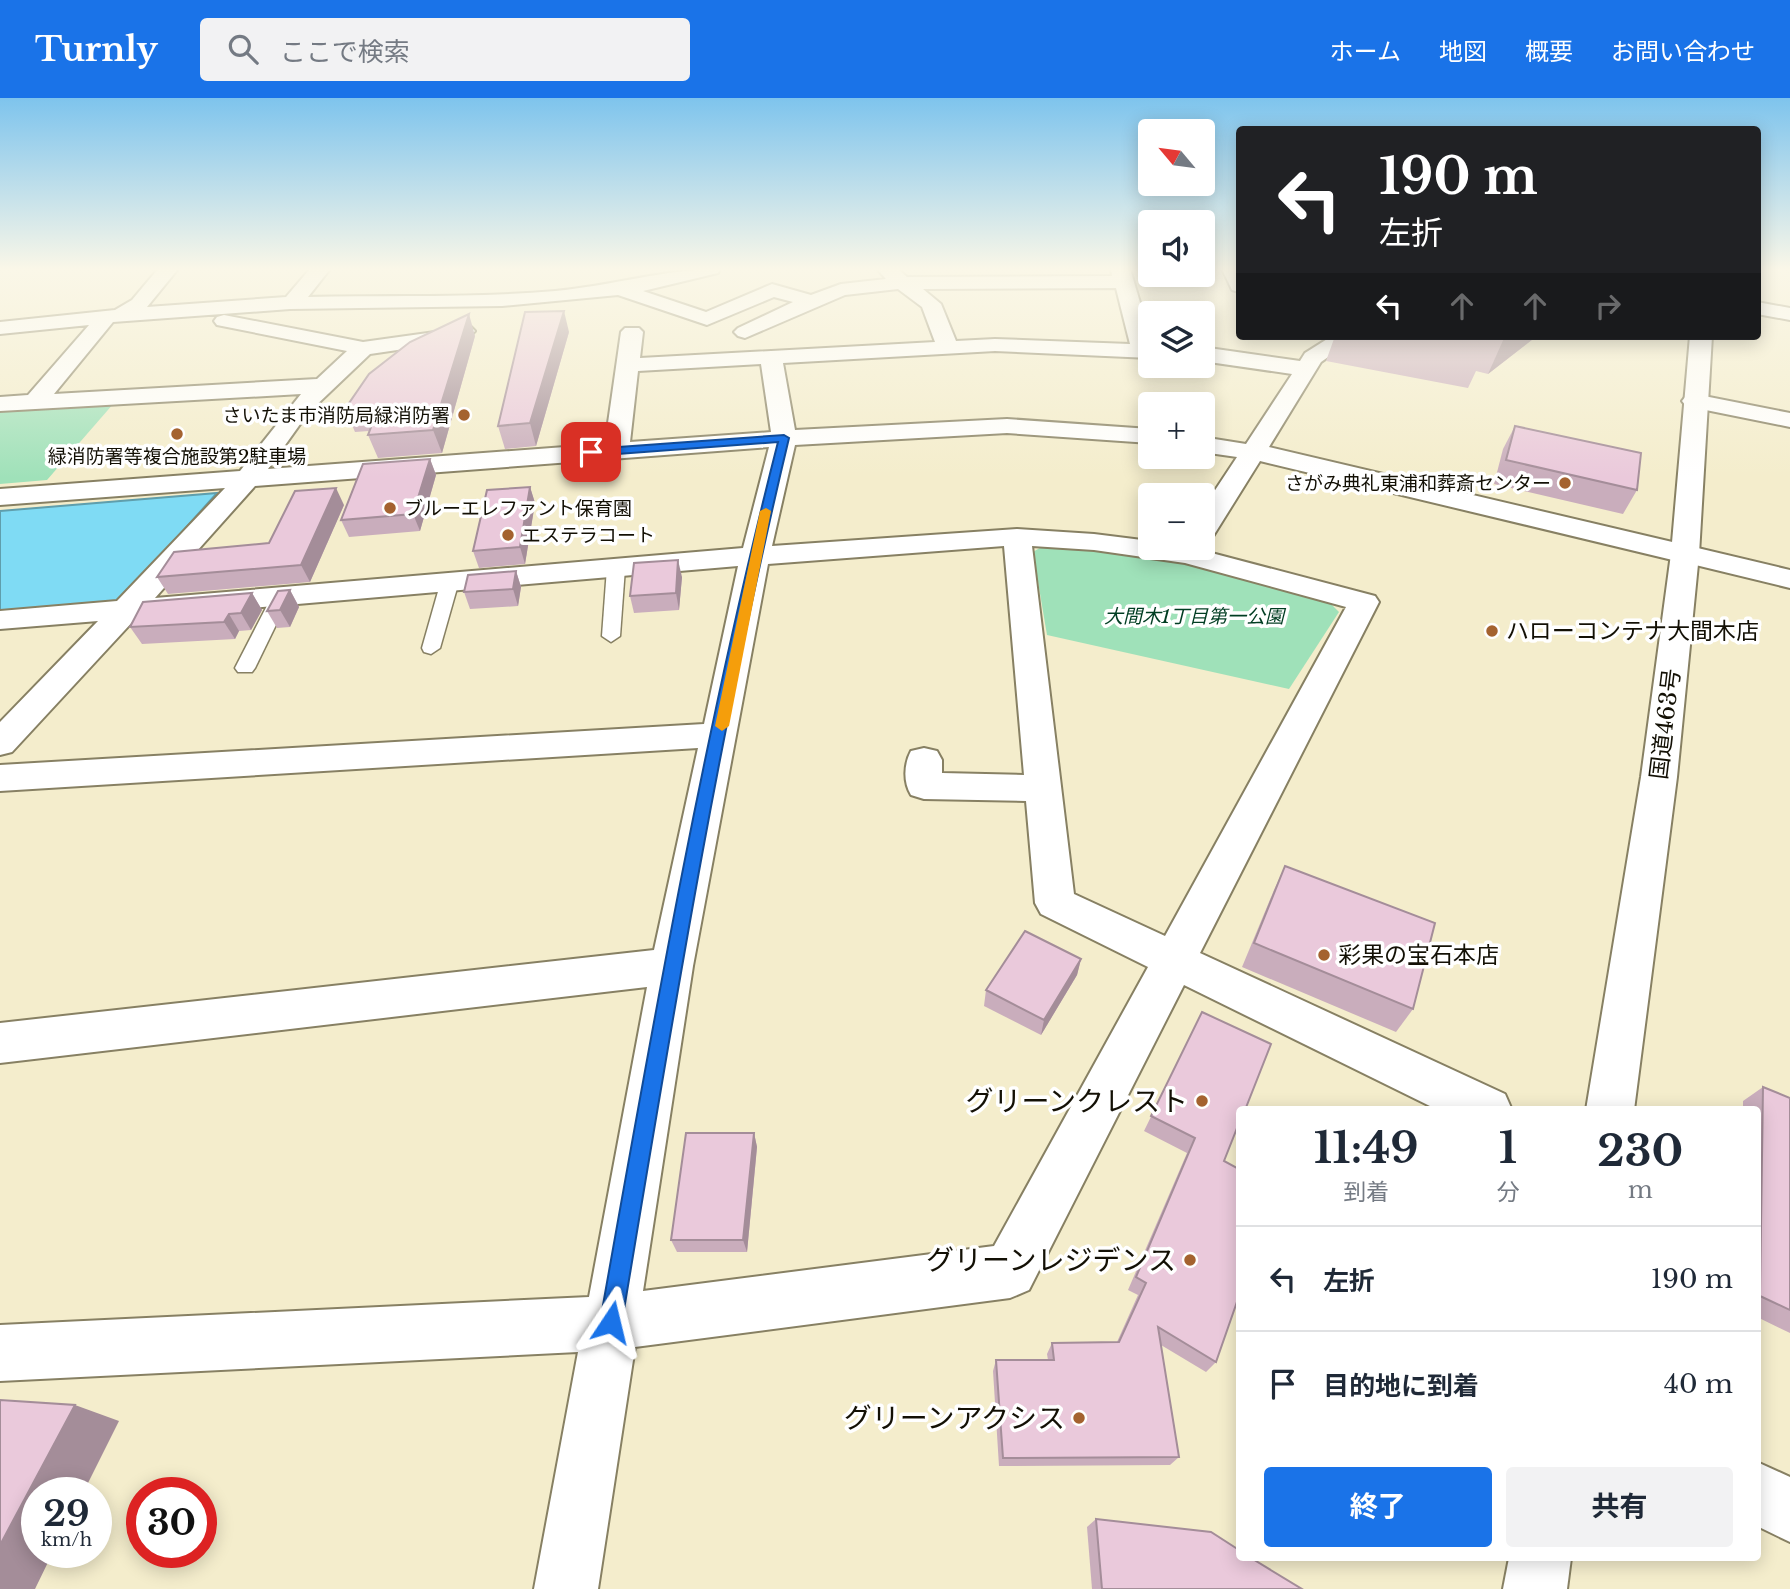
<!DOCTYPE html>
<html lang="ja">
<meta charset="utf-8">
<style>
:root{--surface:#fff;--page:#f2f2f3;--text:#1f2937;--muted:#747a83;--line:#e0e1e3;--accent:#1a73e8}
body{margin:0;font-family:"Libre Baskerville","Noto Sans JP",serif;background:var(--page);color:var(--text);height:100vh;display:flex;flex-direction:column;font-size:26px;white-space:nowrap}
*{box-sizing:border-box;margin:0}
p{font-size:23px;color:var(--muted)}
.icon{flex:none;width:38px;height:38px;fill:none;stroke:currentColor;stroke-width:2;stroke-linecap:round;stroke-linejoin:round}
.map{position:relative;flex:1;overflow:hidden}
.panel{position:absolute;left:1236px;top:1008px;width:525px;height:455px;display:flex;flex-direction:column;background:var(--surface);border-radius:7px;box-shadow:0 4px 18px #0003}
.panel>*{flex:none}
.hud{position:absolute;left:1236px;top:28px;width:525px;height:214px;border-radius:7px;box-shadow:0 4px 18px #0003;background:#202124;color:#fff;overflow:hidden}
.needle{width:46px;rotate:299deg}
.buttons{position:absolute;left:1138px;top:21px;display:grid;gap:14px}
.buttons a{display:grid;place-items:center;width:77px;height:77px;border-radius:7px;background:var(--surface);box-shadow:0 4px 18px #0003;font-size:35px}
.speed{position:absolute;left:21px;top:1379px;display:flex;gap:14px;font-size:35px;font-weight:700;text-align:center}
.speed>*{display:grid;place-content:center;width:91px;height:91px;border-radius:50%;background:var(--surface);box-shadow:0 4px 18px #0003;line-height:1}
.speed small{font-size:18px;font-weight:400}
.speed .limit{border:10px solid #d22;background:#fff;color:#111}
.pin{position:absolute;display:grid;place-items:center;width:60px;height:60px;color:#fff;margin:-30px;border-radius:14px;box-shadow:0 4px 10px #0006}
.me{position:absolute;width:77px;margin:-38px;rotate:10deg;stroke-linejoin:round;filter:drop-shadow(0 0 5px #0008)}
.turn{display:flex;align-items:center;gap:24px;height:147px;padding:0 28px;font-size:32px}
.turn .icon{width:91px;height:91px;stroke-width:2.5}
.turn b{display:block;font-size:49px;line-height:60px}
.lanes{display:flex;align-items:center;height:66px;padding:0 28px;background:#0003;justify-content:center;gap:35px;direction:ltr}
.lanes .off{opacity:.35}
.eta{display:flex;justify-content:space-evenly;align-items:center;height:119px;text-align:center}
.eta b{font-size:42px;font-weight:700;line-height:49px}
.action{display:flex;gap:14px;margin-top:auto;padding:14px 28px}
.action a{flex:1;height:80px;border-radius:7px;background:var(--accent);color:#fff;font-size:28px;font-weight:700;line-height:80px;text-align:center}
.action a+a{background:var(--page);color:var(--text)}
ul{padding:0;list-style:none}
li{display:flex;align-items:center;gap:21px;height:105px;padding:0 28px;border-top:2px solid var(--line)}
li div{flex:1}
li b{display:block;font-size:26px}
li em{font-style:normal}
header{display:flex;align-items:center;gap:42px;box-sizing:border-box;height:98px;padding:0 35px;background:var(--accent);color:#fff}
header strong{font-size:33px}
nav{display:flex;gap:38px;margin-inline-start:auto;font-size:24px}
.search{width:490px;height:63px;background:var(--page);display:flex;align-items:center;gap:18px;box-sizing:border-box;padding:0 24px;border-radius:7px;color:var(--muted);font-size:26px}
.map>svg:first-child{display:block}
.green{fill:#9fe1b9}
.water{fill:#7fdbf4;stroke:#5f9eac;stroke-width:2}
.lines{fill:none;stroke-linecap:round;stroke-linejoin:round}
.lane-casing{stroke:#878063;stroke-width:3}
.street-casing{stroke:#878063;stroke-width:4}
.secondary-casing{stroke:#878063;stroke-width:4}
.highway-casing{stroke:#878063;stroke-width:4}
.lane{fill:#fff;fill-rule:evenodd}
.street{fill:#fff;fill-rule:evenodd}
.secondary{fill:#fff;fill-rule:evenodd}
.highway{fill:#fff;fill-rule:evenodd}
.wall{fill:#c9adbc}
.shaded-wall{fill:#a48d99}
.building{fill:#eac9db;stroke:#a48d99;stroke-width:2}
.route{fill:#1a73e8;stroke:#114b97;stroke-width:2}
.slow{fill:#f59e0b}
.poi-dot{fill:#a4622f;stroke:#fff;stroke-width:2.5}
.labels{text-anchor:middle;stroke-width:7;stroke-linejoin:round;paint-order:stroke}
.far-poi-label{font-size:19px;fill:#131005;stroke:#fff;text-anchor:end}
.far-park-label{font-size:19px;font-style:italic;fill:#003d22;stroke:#fff}
.poi-label{font-size:23px;fill:#131005;stroke:#fff;text-anchor:start}
.street-label{font-size:23px;fill:#131005;stroke:#fff}
.near-poi-label{font-size:28px;fill:#131005;stroke:#fff;text-anchor:end}
</style>
<header>
<strong>Turnly</strong>
<div class="search"><svg class="icon" aria-label="search" viewBox="0 0 24 24"><circle cx="10" cy="10" r="6"/><path d="M15 15l6 6"/></svg>ここで検索</div>
<nav><a>ホーム</a><a>地図</a><a>概要</a><a>お問い合わせ</a></nav>
</header>
<div class="map">
<svg width="1790" height="1491" viewBox="0 0 1790 1491">
<rect width="100%" height="100%" fill="#f4edcc"/>
<g class="green">
<polygon points="114,305 47,382 0,386 0,310"/>
<polygon points="1043,448 1138,458 1211,470 1328,503 1339,514 1289,591 1047,537 1033,454"/>
</g>
<polygon class="water" points="217,395 119,504 0,513 0,413"/>
<g class="lines">
<defs>
<g id="lane">
<polygon points="616,465 625,470 620,538 611,544 602,538 607,470"/>
<polygon points="450,478 459,483 440,550 431,556 424,554 422,550 441,483"/>
<polygon points="281,493 290,498 255,570 252,574 238,574 235,570 272,498"/>
</g>
<g id="street">
<path d="M158,171H178L147,209L286,199L310,171H330L308,199C390,197 473,200 555,193C611,188 665,171 720,171L718,175L643,193L706,214L772,186L811,197L841,186L886,181L877,171H898L907,179L1112,178L1111,171H1130L1150,238V260L995,253L783,265L795,332L1007,321L1150,331V345L1007,335L795,347L772,448L1017,431L1094,436L1150,443V450H1202V444L1206,450L1204,453L1375,498L1379,504L1200,855L1505,996L1512,1012H1438L1184,887L1029,1192L1010,1200L635,1249L598,1491H534L578,1254L0,1283V1227L589,1199L647,889L0,965V925L654,852L698,650L0,693V667L704,626L738,468L136,520L12,654L0,657V624L98,523L0,531V513L117,503L225,390L0,407V391L240,373L301,296L0,313V299L28,297L89,227L0,236V224L115,212L132,202ZM1116,190L1130,246L995,241L956,243L941,206L923,191ZM898,191L922,209L935,244L640,260L643,234L639,230H625L621,234L605,346L268,371L308,315L370,256L445,245L471,237L475,233L471,229L464,227L442,233L363,244L224,217L217,219L214,223L217,227L347,253L317,281L54,296L113,224L290,211L502,208L618,197L707,227L774,199L793,204L738,230L734,234L738,238L745,240L845,197ZM761,266L771,334L630,344L638,273ZM769,349L743,450L155,500L255,388ZM1004,448L1024,677L942,675V662L937,653L924,650L911,653C904,666 903,684 911,697L924,701L1026,703L1035,805L1041,816L1148,869L994,1148L643,1193L693,868L768,466ZM1032,448L1094,452L1185,465L1346,509L1165,838L1074,796Z"/>
<polygon points="1222,171 1239,171 1239,194 1232,192"/>
<polygon points="1757,204 1790,210 1790,222 1757,216"/>
<polygon points="1332,238 1358,238 1321,264 1269,349 1685,447 1695,450 1699,456 1695,462 1685,465 1260,363 1212,440 1202,442 1202,412 1237,359 1202,354 1202,339 1246,346 1292,276 1202,263 1202,249 1300,263 1305,255"/>
<polygon points="1694,296 1790,315 1790,329 1686,308 1682,303 1686,298"/>
<polygon points="1757,1364 1790,1379 1790,1444 1757,1428"/>
</g>
<polygon id="secondary" points="1685,447 1790,472 1790,490 1675,462 1671,456 1675,450"/>
<g id="highway">
<polygon points="1690,238 1712,238 1699,456 1677,679 1634,1012 1586,1012 1641,679 1671,456"/>
<polygon points="1509,1460 1571,1460 1567,1491 1503,1491"/>
</g>
</defs>
<use href="#lane" class="lane-casing"/>
<use href="#street" class="street-casing"/>
<use href="#secondary" class="secondary-casing"/>
<use href="#highway" class="highway-casing"/>
<use href="#lane" class="lane"/>
<use href="#street" class="street"/>
<use href="#secondary" class="secondary"/>
<use href="#highway" class="highway"/>
</g>
<g class="wall">
<polygon points="569,234 536,348 505,351 498,328"/>
<polygon points="475,238 442,355 378,360 368,337 369,333 355,334 345,311"/>
<polygon points="1335,238 1537,238 1488,276 1476,273 1468,290 1326,263"/>
<polygon points="1515,328 1637,392 1623,416 1494,386 1503,351"/>
<polygon points="430,361 436,377 420,433 349,439 341,422"/>
<polygon points="530,389 535,405 525,466 479,470 473,453"/>
<polygon points="344,407 310,484 168,496 157,479 269,445"/>
<polygon points="516,473 521,489 518,508 470,511 464,494"/>
<polygon points="682,479 679,512 634,515 630,498"/>
<polygon points="290,492 299,509 290,529 277,530 267,513"/>
<polygon points="252,495 262,512 251,532 239,533 235,541 142,546 130,529"/>
<polygon points="1285,768 1413,911 1396,934 1242,869 1274,792"/>
<polygon points="1081,861 1077,877 1041,937 984,908 986,892"/>
<polygon points="1202,914 1224,1063 1216,1264 1206,1274 1161,1247 1179,1359 1170,1367 999,1368 993,1273 996,1262 1048,1262 1047,1256 1052,1245 1117,1244 1138,1197 1128,1192 1187,1055 1144,1033"/>
<polygon points="1763,989 1790,1000 1790,1235 1757,1219 1757,1012 1743,1012 1743,1003"/>
<polygon points="754,1035 757,1049 747,1154 677,1154 671,1142"/>
<polygon points="1096,1421 1302,1491 1092,1491 1087,1429"/>
</g>
<g class="shaded-wall">
<polygon points="564,213 569,234 536,348 530,325"/>
<polygon points="469,216 475,238 442,355 433,332"/>
<polygon points="1505,238 1537,238 1488,276"/>
<polygon points="430,361 436,377 420,433 413,416"/>
<polygon points="530,389 535,405 525,466 520,449"/>
<polygon points="336,390 344,407 310,484 301,467"/>
<polygon points="678,462 682,479 679,512 676,495"/>
<polygon points="516,473 521,489 518,508 513,491"/>
<polygon points="290,492 299,509 290,529 280,512"/>
<polygon points="252,495 262,512 251,532 241,515"/>
<polygon points="229,516 239,533 235,541 224,524"/>
<polygon points="1081,861 1077,877 1041,937 1044,922"/>
<polygon points="754,1035 757,1049 747,1154 743,1142"/>
<polygon points="75,1307 119,1323 83,1395 37,1395 37,1454 53,1454 35,1491 0,1491 0,1447"/>
</g>
<g class="building">
<polygon points="564,213 530,325 498,328 525,214"/>
<polygon points="469,216 433,332 368,337 379,309 345,311 369,276 410,244"/>
<polygon points="1470,238 1490,238 1489,241"/>
<polygon points="1515,328 1641,355 1637,392 1506,362"/>
<polygon points="430,361 413,416 341,422 363,366"/>
<polygon points="530,389 520,449 473,453 487,392"/>
<polygon points="336,390 301,467 157,479 174,454 269,445 295,393"/>
<polygon points="678,462 676,495 630,498 634,465"/>
<polygon points="516,473 513,491 464,494 468,477"/>
<polygon points="290,492 280,512 267,513 278,493"/>
<polygon points="252,495 241,515 229,516 224,524 130,529 143,504"/>
<polygon points="1285,768 1435,825 1413,911 1254,845"/>
<polygon points="1025,833 1081,861 1044,922 986,892"/>
<polygon points="1202,914 1271,946 1245,1012 1239,1012 1239,1025 1224,1063 1239,1071 1239,1198 1216,1264 1158,1229 1179,1359 1003,1360 996,1262 1054,1262 1052,1245 1119,1244 1146,1185 1136,1179 1195,1040 1151,1018"/>
<polygon points="1763,989 1790,1000 1790,1212 1760,1198"/>
<polygon points="686,1035 754,1035 743,1142 671,1142"/>
<polygon points="0,1302 75,1307 0,1447"/>
<polygon points="1096,1421 1211,1434 1239,1452 1239,1460 1251,1460 1302,1491 1102,1491"/>
</g>
<linearGradient id="sky" x2="0" y2="1"><stop stop-color="#7ec4ed"/><stop offset="0.45" stop-color="#faf7e8"/><stop offset="1" stop-color="#faf7e8" stop-opacity="0"/></linearGradient>
<rect width="1790" height="380" fill="url(#sky)"/>
<path class="route" d="M784,337L789,340C719,632 671,929 622,1224L619,1232L611,1236L603,1232L600,1224C652,930 704,634 778,344L591,358L585,354L591,351Z"/>
<polygon class="slow" points="766,410 771,413 729,628 722,633 715,628 760,413"/>
<g class="poi-dot">
<circle cx="464" cy="317" r="7"/>
<circle cx="177" cy="336" r="7"/>
<circle cx="1565" cy="385" r="7"/>
<circle cx="390" cy="410" r="7"/>
<circle cx="508" cy="437" r="7"/>
<circle cx="1492" cy="533" r="7"/>
<circle cx="1324" cy="857" r="7"/>
<circle cx="1202" cy="1003" r="7"/>
<circle cx="1190" cy="1162" r="7"/>
<circle cx="1079" cy="1320" r="7"/>
</g>
<g class="labels">
<g class="far-poi-label">
<text x="450" y="324">さいたま市消防局緑消防署</text>
<text x="177" y="365" text-anchor="middle">緑消防署等複合施設第2駐車場</text>
<text x="1551" y="392">さがみ典礼東浦和葬斎センター</text>
<text x="404" y="417" text-anchor="start">ブルーエレファント保育園</text>
<text x="522" y="444" text-anchor="start">エステラコート</text>
</g>
<g class="far-park-label">
<text x="1194" y="525">大間木1丁目第一公園</text>
</g>
<g class="poi-label">
<text x="1506" y="541">ハローコンテナ大間木店</text>
<text x="1338" y="865">彩果の宝石本店</text>
</g>
<g class="street-label">
<text transform="translate(1665 626) rotate(-83)" y="8">国道463号</text>
</g>
<g class="near-poi-label">
<text x="1188" y="1013">グリーンクレスト</text>
<text x="1176" y="1172">グリーンレジデンス</text>
<text x="1065" y="1330">グリーンアクシス</text>
</g>
</g>
</svg>
<div class="buttons">
<a><svg class="needle" viewBox="-14 -14 28 28"><path d="M0-13l5 13h-10z" fill="#e53935"/><path d="M0 13l5-13h-10z" fill="#747a83"/></svg></a>
<a><svg class="icon" aria-label="sound" viewBox="0 0 24 24"><path d="M4 9h4l5-4v14l-5-4H4zM17 9q2 3 0 6"/></svg></a>
<a><svg class="icon" aria-label="layers" viewBox="0 0 24 24"><path d="M12 4l9 5-9 5-9-5zM3 14l9 5 9-5"/></svg></a>
<a>+</a>
<a>−</a>
</div>
<div class="speed"><div>29<small>km/h</small></div><div class="limit">30</div></div>
<div class="pin" style="left:591px;top:354px;background:#d93025"><svg class="icon" aria-label="arrive" viewBox="0 0 24 24"><path d="M6 21V4h12l-3 4 3 4H6"/></svg></div>
<svg class="me" style="left:611px;top:1224px" viewBox="-20 -20 40 40"><path d="M0-17L14 15 0 8-14 15z" fill="#1a73e8" stroke="#fff" stroke-width="4"/></svg>
<div class="hud">
<div class="turn"><svg class="icon" aria-label="left" viewBox="0 0 24 24"><path d="M17 20v-9H6M10 6l-5 5 5 5"/></svg><div><b>190 m</b>左折</div></div>
<div class="lanes"><svg class="icon" aria-label="left" viewBox="0 0 24 24"><path d="M17 20v-9H6M10 6l-5 5 5 5"/></svg><svg class="icon off" aria-label="ahead" viewBox="0 0 24 24"><path d="M12 20V5M6 11l6-6 6 6"/></svg><svg class="icon off" aria-label="ahead" viewBox="0 0 24 24"><path d="M12 20V5M6 11l6-6 6 6"/></svg><svg class="icon off" aria-label="right" viewBox="0 0 24 24"><path d="M7 20v-9h11M14 6l5 5-5 5"/></svg></div>
</div>
<section class="panel">
<div class="eta">
<div><b>11:49</b><p>到着</p></div>
<div><b>1</b><p>分</p></div>
<div><b>230</b><p>m</p></div>
</div>
<ul>
<li><svg class="icon" aria-label="left" viewBox="0 0 24 24"><path d="M17 20v-9H6M10 6l-5 5 5 5"/></svg><div><b>左折</b></div><em>190 m</em></li>
<li><svg class="icon" aria-label="arrive" viewBox="0 0 24 24"><path d="M6 21V4h12l-3 4 3 4H6"/></svg><div><b>目的地に到着</b></div><em>40 m</em></li>
</ul>
<div class="action"><a>終了</a><a>共有</a></div>
</section>
</div>
